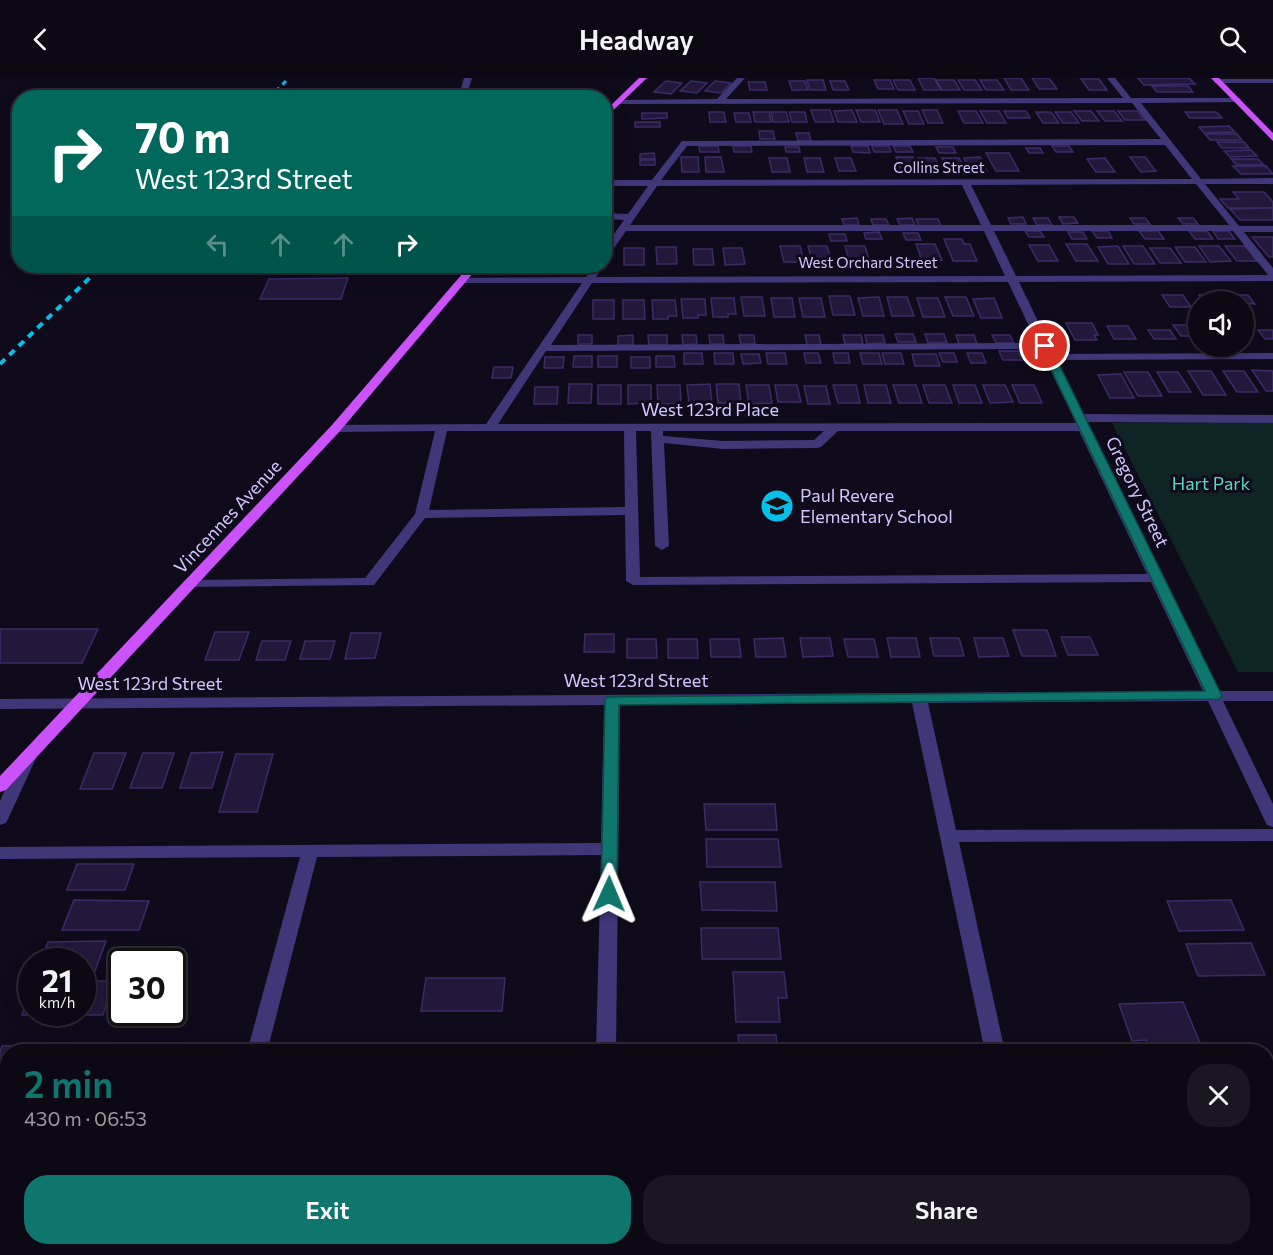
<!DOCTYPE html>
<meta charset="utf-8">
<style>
:root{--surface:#0c0814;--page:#1a1622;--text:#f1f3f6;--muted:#9a9aa0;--line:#2c2934;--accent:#0f766e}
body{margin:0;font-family:Commissioner,sans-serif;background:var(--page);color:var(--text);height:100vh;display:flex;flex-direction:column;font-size:22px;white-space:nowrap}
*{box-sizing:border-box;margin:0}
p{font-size:20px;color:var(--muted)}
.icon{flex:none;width:33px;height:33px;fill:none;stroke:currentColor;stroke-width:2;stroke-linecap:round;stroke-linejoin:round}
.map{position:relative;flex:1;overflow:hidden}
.side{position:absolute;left:0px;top:966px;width:1274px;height:212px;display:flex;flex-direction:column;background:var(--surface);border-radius:24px 24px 0 0;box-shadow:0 3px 15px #0003,0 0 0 2px var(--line)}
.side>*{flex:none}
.top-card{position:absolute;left:12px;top:12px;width:600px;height:183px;border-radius:24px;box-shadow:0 3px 15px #0003,0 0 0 2px var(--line);background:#00695c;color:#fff;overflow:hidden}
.fabs{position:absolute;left:1188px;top:213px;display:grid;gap:12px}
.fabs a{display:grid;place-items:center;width:66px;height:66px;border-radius:50%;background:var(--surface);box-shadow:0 3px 15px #0003,0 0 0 2px var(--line);font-size:30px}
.speed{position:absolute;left:18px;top:870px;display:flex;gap:12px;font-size:30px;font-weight:700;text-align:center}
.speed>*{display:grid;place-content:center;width:78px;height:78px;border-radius:50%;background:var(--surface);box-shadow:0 3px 15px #0003,0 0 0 2px var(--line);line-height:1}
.speed small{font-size:15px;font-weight:400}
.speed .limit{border:3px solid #111;border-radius:9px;background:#fff;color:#111}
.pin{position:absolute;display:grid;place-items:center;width:51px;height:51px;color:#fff;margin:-26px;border:3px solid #fff;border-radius:50%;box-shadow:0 2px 6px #0007}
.me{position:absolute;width:66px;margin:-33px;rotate:1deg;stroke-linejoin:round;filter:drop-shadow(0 0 4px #0008)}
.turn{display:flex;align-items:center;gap:21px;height:126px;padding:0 24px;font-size:27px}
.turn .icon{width:78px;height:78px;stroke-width:2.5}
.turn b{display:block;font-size:42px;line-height:51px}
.lanes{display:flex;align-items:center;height:57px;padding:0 24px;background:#0003;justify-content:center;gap:30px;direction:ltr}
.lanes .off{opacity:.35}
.round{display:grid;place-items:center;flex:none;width:63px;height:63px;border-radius:24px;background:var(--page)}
.headline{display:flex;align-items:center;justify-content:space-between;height:102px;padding:0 24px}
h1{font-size:36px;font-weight:600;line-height:45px;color:var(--accent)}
.action{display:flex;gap:12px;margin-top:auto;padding:12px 24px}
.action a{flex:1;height:69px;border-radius:24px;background:var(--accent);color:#fff;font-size:24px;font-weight:600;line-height:69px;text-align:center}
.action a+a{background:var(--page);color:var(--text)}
header{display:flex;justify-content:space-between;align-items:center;height:78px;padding:0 24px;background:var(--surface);font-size:27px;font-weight:600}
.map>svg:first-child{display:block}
.green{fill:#0f2425}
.building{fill:#23183c;stroke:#3c2b67;stroke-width:1.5}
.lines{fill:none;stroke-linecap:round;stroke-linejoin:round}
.minor{fill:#403779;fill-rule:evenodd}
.major{fill:#cb51fb;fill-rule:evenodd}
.rail-far1{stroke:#06bfeb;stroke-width:3;stroke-dasharray:5 4.5;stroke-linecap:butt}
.rail{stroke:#06bfeb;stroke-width:4;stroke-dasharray:7 6;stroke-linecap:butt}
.route{fill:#0f766e;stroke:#0a4d48;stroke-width:1.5}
.labels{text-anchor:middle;stroke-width:6;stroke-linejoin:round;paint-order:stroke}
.far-street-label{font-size:15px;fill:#d2c7fe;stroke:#100b1b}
.street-label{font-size:18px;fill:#d2c7fe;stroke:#100b1b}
.park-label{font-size:18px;fill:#57dac5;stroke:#100b1b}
.poi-label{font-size:18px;fill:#d2c7fe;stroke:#100b1b;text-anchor:start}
</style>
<header><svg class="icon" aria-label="back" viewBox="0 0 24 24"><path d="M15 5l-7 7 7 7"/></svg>Headway<svg class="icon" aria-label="search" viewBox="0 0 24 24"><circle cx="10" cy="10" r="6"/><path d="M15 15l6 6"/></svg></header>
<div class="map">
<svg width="1273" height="1177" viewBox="0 0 1273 1177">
<rect width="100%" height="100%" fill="#100b1b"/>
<polygon class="green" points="1273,344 1273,594 1238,594 1112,345"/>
<g class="building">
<polygon points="918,0 934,0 941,12 924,12"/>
<polygon points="1004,0 1021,0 1029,12 1011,12"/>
<polygon points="1032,0 1049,0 1057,11 1039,11"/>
<polygon points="1138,0 1189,0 1195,6 1144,7"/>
<polygon points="1081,1 1099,1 1107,12 1089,12"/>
<polygon points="807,2 823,2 826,12 810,12"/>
<polygon points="874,2 890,2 894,11 878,11"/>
<polygon points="893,2 910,2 915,12 898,12"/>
<polygon points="936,2 954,2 960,12 942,12"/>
<polygon points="958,2 975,2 982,12 964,12"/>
<polygon points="980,2 997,2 1004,12 986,12"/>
<polygon points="666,3 682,5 671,16 654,14"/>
<polygon points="691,3 707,5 697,15 680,13"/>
<polygon points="715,3 731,5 721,15 705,13"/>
<polygon points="789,3 805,3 808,12 792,12"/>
<polygon points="830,3 845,3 849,12 833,12"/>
<polygon points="748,4 765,4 767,12 750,12"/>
<polygon points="1152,8 1188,8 1193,14 1157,14"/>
<polygon points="811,32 830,32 834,44 815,44"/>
<polygon points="852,32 857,44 838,44 834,33"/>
<polygon points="856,32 875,32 880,44 861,44"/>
<polygon points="878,32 897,32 903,46 884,46"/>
<polygon points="922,32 937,32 943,45 928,45"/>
<polygon points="903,33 918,33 924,46 909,46"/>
<polygon points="958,33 976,33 983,45 964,45"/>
<polygon points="980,33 999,33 1006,45 987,45"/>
<polygon points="1004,33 1026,33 1030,40 1008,40"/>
<polygon points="1074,33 1091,33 1099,43 1082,43"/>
<polygon points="1097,33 1114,33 1122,43 1105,43"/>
<polygon points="1118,33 1137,33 1145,42 1125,42"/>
<polygon points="709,34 724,34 726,44 710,44"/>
<polygon points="753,34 769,34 771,44 755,44"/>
<polygon points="771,34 786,34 789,44 773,44"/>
<polygon points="789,34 805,34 807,44 792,44"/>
<polygon points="1036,34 1051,34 1059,45 1043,45"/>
<polygon points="1055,34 1071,34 1079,45 1063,45"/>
<polygon points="1185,34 1216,34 1222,40 1190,40"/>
<polygon points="642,35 667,35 667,40 642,41"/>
<polygon points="734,35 749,35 751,44 736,44"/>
<rect x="635" y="44" width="25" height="5"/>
<polygon points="1229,48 1235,54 1204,55 1199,49"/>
<polygon points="759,53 773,53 775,61 760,61"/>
<polygon points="796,55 809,55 811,63 798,63"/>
<polygon points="1205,56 1237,56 1242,62 1210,62"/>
<polygon points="1217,64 1244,64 1249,70 1222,70"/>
<polygon points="699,68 718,68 719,74 700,74"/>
<polygon points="733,68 751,68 752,74 734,74"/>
<polygon points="851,68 868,68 870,75 853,74"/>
<polygon points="872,68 889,68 891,74 874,74"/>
<polygon points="893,68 910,68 913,74 896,74"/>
<polygon points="1052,68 1069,68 1073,74 1056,74"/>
<polygon points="785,69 799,69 800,74 786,74"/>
<polygon points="936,69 953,69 956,75 939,75"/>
<polygon points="1026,70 1040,70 1043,75 1029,75"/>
<polygon points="1251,72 1257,78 1230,79 1224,73"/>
<polygon points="654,75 655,81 640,81 640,76"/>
<polygon points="986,75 1009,75 1019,93 996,93"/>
<polygon points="681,79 698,79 699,94 682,94"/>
<polygon points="705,79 721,79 724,94 706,94"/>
<polygon points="896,79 913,79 918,93 901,93"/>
<polygon points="980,79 987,93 970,93 964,80"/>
<polygon points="1130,79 1145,79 1156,93 1141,94"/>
<polygon points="769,80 787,80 790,94 772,94"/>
<polygon points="804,80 820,80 824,94 807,94"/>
<polygon points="835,80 851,80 856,93 839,93"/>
<polygon points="918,80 935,80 941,93 924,93"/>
<polygon points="942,80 959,80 966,93 948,93"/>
<polygon points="1105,80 1115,94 1096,94 1087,81"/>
<polygon points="1231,81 1258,81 1264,87 1237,87"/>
<rect x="640" y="82" width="15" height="5"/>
<polygon points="1233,88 1266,88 1273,96 1241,96"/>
<polygon points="1233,114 1264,114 1273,124 1273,130 1228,130 1220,121 1239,121"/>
<polygon points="1273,130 1273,142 1240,142 1230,131"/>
<polygon points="1023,139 1026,146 1011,146 1008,140"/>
<polygon points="1059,139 1074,139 1078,145 1063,146"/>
<polygon points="857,140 859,147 844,147 842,141"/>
<polygon points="912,140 915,147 900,147 897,141"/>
<polygon points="1033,140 1048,140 1052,147 1037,147"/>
<polygon points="1130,140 1145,140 1150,146 1134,146"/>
<polygon points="1178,140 1193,140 1198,146 1183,146"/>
<polygon points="871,141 886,141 889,147 873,147"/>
<polygon points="916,141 938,141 941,148 919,148"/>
<polygon points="1025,153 1040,153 1044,159 1029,159"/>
<polygon points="1092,153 1108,153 1112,160 1097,160"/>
<polygon points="1139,153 1158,153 1164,161 1145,161"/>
<polygon points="1189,153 1207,153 1213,161 1195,161"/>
<polygon points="1213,153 1229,153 1235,161 1218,161"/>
<polygon points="879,154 882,161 866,161 864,155"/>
<polygon points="1068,154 1083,154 1087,161 1072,161"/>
<polygon points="903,155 918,155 921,162 906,162"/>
<polygon points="829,156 845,156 847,163 831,163"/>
<polygon points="1252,159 1273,159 1273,179 1269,179"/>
<polygon points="944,161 962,161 964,166 970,166 977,183 953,183"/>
<polygon points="916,166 935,166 942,182 922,183"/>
<polygon points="1066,166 1087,166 1098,183 1076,183"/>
<polygon points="1029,167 1049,167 1058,183 1038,183"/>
<polygon points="780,168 800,168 804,184 784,184"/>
<polygon points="808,168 827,168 832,184 812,184"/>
<polygon points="845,168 865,168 870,185 850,185"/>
<polygon points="1118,168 1129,186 1108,186 1098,169"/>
<polygon points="1123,168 1143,168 1155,186 1134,186"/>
<polygon points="1199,168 1219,168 1231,183 1210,184"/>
<polygon points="1225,168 1245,168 1257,183 1237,183"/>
<polygon points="656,169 676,169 677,186 657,186"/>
<polygon points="1175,169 1195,169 1206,184 1185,184"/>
<rect x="624" y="170" width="20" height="17"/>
<polygon points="723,170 742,170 745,186 725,187"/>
<polygon points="1150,170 1170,170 1181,185 1160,185"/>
<polygon points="693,171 712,171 714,187 694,187"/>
<polygon points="348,200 341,221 260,221 269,201"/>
<polygon points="1162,217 1183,217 1191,229 1170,229"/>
<polygon points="1199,217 1220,217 1225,224 1204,224"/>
<polygon points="1227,217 1248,217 1255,226 1232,224"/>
<polygon points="829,218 850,218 855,237 833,237"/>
<polygon points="741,219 762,219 765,238 744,238"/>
<polygon points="879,219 884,238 863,238 858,220"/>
<polygon points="887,219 907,219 914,238 892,238"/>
<polygon points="945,219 966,219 974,238 953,238"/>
<polygon points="711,220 734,220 736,236 728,236 728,239 713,239"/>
<polygon points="771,220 792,220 795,239 774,239"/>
<polygon points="799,220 821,220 825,239 803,239"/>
<polygon points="917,220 938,220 945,239 923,239"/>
<polygon points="994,220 1002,240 981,240 973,221"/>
<polygon points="681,221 705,221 706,237 698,237 698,240 683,240"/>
<rect x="593" y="222" width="21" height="19"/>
<polygon points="623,222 644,222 645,241 623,241"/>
<polygon points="652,222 675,222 677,238 668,238 668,241 653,241"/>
<polygon points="1066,245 1092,245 1098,257 1094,257 1097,262 1075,262"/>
<polygon points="1173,247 1198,247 1198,258 1181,258"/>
<polygon points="1107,248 1128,248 1136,261 1114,261"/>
<polygon points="1148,252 1170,252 1176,261 1154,261"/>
<polygon points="1258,252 1273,252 1273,261 1265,261"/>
<polygon points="895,256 913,256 916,264 898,264"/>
<polygon points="925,256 944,256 947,265 928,265"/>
<rect x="578" y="257" width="14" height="9"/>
<polygon points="633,257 633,267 618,267 618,258"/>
<polygon points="648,257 667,257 667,267 649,267"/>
<polygon points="682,257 696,257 697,266 683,267"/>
<polygon points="709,257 723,257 724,266 710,266"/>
<polygon points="739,257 754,257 755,266 741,266"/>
<polygon points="805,257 819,257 821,267 807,267"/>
<polygon points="843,257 861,257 863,266 845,266"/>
<polygon points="865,257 883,257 885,265 867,266"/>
<polygon points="956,257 974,257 977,266 959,266"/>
<polygon points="992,257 1010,257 1014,265 996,265"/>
<polygon points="999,273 1018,273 1022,282 1003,282"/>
<polygon points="684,275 702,275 703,286 684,286"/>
<polygon points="714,275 733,275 734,286 715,286"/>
<polygon points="766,275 785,275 787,286 768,286"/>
<polygon points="804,275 818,275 821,285 806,285"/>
<polygon points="833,275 848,275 850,285 835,285"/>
<polygon points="860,275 879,275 882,286 863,286"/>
<polygon points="882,275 901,275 904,286 885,286"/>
<polygon points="939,275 954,275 957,284 943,284"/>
<polygon points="967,275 982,275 986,285 971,285"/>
<polygon points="741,276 759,276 761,285 743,286"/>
<polygon points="912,276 936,276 940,288 915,288"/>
<polygon points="574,278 592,278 592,289 573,289"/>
<rect x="598" y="278" width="19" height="11"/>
<polygon points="656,278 674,278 675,289 656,289"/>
<polygon points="545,279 564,279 563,290 544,290"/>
<rect x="631" y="279" width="19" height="11"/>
<polygon points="494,289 513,289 511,300 492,300"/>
<polygon points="1252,292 1273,293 1273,313 1266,313"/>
<polygon points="1188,293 1211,293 1226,317 1203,317"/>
<polygon points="1223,293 1244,293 1258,314 1237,314"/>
<polygon points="1124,294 1148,294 1162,318 1138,318"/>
<polygon points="1157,294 1178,294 1191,314 1169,314"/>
<polygon points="1121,296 1134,320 1110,320 1098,297"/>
<polygon points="569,306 592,306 591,325 568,325"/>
<polygon points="710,306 712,325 689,325 687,307"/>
<polygon points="716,306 739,306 741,325 718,325"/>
<rect x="598" y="307" width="23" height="19"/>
<polygon points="628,307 651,307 651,325 628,326"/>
<polygon points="657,307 680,307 681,326 658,326"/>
<polygon points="746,307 769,307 772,325 749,326"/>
<polygon points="775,307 797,307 801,324 778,324"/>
<polygon points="833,307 856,307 860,325 838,325"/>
<polygon points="864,307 886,307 891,325 868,325"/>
<polygon points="893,307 916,307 922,325 899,325"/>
<polygon points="923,307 945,307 952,325 929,325"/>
<polygon points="953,307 975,307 982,325 959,325"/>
<polygon points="983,307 1005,307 1013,324 990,325"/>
<polygon points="1012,307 1034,307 1042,325 1020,325"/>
<polygon points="804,308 826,308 830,326 808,326"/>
<polygon points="535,309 558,309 557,326 534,326"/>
<polygon points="0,551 98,551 82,585 0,585"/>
<polygon points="1013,552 1047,552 1056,578 1022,578"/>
<polygon points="215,554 249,554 239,582 205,582"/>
<polygon points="351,555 381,555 375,580 345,581"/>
<polygon points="585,556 614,556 614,574 584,574"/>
<polygon points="1061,559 1090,559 1098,577 1068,577"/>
<polygon points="783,560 786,579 756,579 754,561"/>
<polygon points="800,560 830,560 833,578 803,579"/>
<polygon points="887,560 916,560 920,579 891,579"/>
<polygon points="930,560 959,560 964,578 934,578"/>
<polygon points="974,560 1003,560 1009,578 979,579"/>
<polygon points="627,561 656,561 657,580 627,580"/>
<polygon points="668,561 697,561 698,580 668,580"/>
<polygon points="710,561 739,561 741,579 711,579"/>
<polygon points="844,561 874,561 878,579 848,579"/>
<polygon points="262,563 291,563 285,582 256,582"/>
<polygon points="305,563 335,563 330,581 300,581"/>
<polygon points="223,674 212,710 180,710 191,675"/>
<polygon points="94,675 126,675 112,711 80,711"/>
<polygon points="143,675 174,675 162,710 130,710"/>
<polygon points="236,676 273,676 257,734 219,734"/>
<polygon points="704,726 775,726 777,752 706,752"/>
<polygon points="706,761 778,761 781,789 707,789"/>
<polygon points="77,786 134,786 125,812 67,812"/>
<polygon points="700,804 775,804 777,833 702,832"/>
<polygon points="74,822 149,823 139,852 62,852"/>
<polygon points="1231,822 1244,852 1179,853 1167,823"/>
<polygon points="701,850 778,850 781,881 702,881"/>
<polygon points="106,863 95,893 82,893 82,884 40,884 48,864"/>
<polygon points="1251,865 1265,897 1198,898 1186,866"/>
<polygon points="733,894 784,894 787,920 778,920 780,944 736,944"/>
<polygon points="426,900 505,900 502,933 421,933"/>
<polygon points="82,903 115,903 103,937 22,937 32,912 32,934 82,934"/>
<polygon points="1183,924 1200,965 1148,967 1146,962 1132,963 1119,926"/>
<polygon points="738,957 776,957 778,974 740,974"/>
<polygon points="73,967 71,974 8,974 8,1007 0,1007 0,974 2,968"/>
<rect x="1266" y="998" width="7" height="36"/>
<rect x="0" y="1017" width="8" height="37"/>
<rect x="1266" y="1053" width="7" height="47"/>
<rect x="0" y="1060" width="8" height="47"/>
<polygon points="1266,1122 1273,1122 1273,1144 1266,1125"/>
</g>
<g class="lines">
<g class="minor">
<polygon points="464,0 472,0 466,20 458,20"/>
<path d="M737,0H745L726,21L1123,20L1107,0H1115L1131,20H1240L1241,22L1237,24L1141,25L1201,101L1273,100V106H1205L1239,148H1273V154H1244L1273,190V203L1019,204L1054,276L1273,275V281L1057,282L1083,336L1273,337V345L1087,344L1218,613H1273V623H1223L1273,726V749L1267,747L1265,743L1208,623L928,625L956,752L1273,751V763L959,764L1005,974H985L912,625L620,627L616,974H596L601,777L317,779L267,974H247L300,779L0,781V769L601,765L604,627L0,631V621L1203,613L1151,504L633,507L626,503L625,437L425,440L374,507L184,509L182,506L184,503L189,502L365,500L415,436L435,353L336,354L330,350L332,347L486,346L582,205H463L459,204V200L586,199L593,188H603L596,199L1005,198L984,153H626L607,180L604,181V170L624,142L604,141V135L628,136L648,108H604V102H652L682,63L1161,61L1132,25L618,26L614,24L618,22L717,21ZM1165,67L1192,101L661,102L687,68ZM1196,106L1229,147H991L971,107ZM962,107L981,147H630L657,108ZM994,153H1233L1268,197L1016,198ZM1008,204L1037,265L551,267L592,205ZM1040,271L1076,345L498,346L546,273ZM447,353H624L625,429L429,432ZM636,353H651L655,468L662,472L669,468L664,365L723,371L817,370L821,369L838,353H1079L1147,496L640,499ZM663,353H824L814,362L723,363L663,358Z"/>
<polygon points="1218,1 1273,1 1273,5 1215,5 1214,3"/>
<polygon points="29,672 35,674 37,678 8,741 6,745 0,747 0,723 21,678 23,674"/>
<polygon points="194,1170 216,1170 215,1177 193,1177"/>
<rect x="591" y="1170" width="22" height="7"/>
<polygon points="1026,1170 1048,1170 1050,1177 1028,1177"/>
</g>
<g class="major">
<polygon points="639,0 647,0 604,41 604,34"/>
<polygon points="1211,0 1219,0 1273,55 1273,63"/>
<polygon points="469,188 479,188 340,353 6,712 0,714 0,698 332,347"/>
</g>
<polyline class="rail-far1" points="269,20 289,0"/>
<polyline class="rail" points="0,286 102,188"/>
</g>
<polygon class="route" points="1041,266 1050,268 1222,618 1219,621 619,627 617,816 615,820 609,822 603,820 601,816 605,622 607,619 1205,613 1040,268"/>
<defs>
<symbol id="school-disc" viewBox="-11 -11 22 22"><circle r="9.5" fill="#06bfeb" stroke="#100b1b"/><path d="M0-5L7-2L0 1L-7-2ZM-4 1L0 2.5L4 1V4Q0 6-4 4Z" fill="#111"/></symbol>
</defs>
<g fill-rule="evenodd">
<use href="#school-disc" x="758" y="409" width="38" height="38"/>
</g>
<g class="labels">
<g class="far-street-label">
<text x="939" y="95">Collins Street</text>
<text x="868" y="190">West Orchard Street</text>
</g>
<g class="street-label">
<text x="710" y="338">West 123rd Place</text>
<text transform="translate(1137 414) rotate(64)" y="6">Gregory Street</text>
<text transform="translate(228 439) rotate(-47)" y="6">Vincennes Avenue</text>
<text x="636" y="609">West 123rd Street</text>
<text x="150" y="612">West 123rd Street</text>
</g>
<g class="park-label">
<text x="1211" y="412">Hart Park</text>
</g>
<g class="poi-label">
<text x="800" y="424">Paul Revere<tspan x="800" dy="21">Elementary School</tspan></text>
</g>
</g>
</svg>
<div class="fabs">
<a><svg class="icon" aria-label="sound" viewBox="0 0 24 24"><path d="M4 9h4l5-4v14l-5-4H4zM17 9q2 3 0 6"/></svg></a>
</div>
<div class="speed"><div>21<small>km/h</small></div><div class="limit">30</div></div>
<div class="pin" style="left:1045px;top:268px;background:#d93025"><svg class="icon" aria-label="arrive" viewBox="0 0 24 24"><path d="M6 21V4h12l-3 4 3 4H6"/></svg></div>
<svg class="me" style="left:609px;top:816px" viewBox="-20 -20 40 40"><path d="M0-17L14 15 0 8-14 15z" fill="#0f766e" stroke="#fff" stroke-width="4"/></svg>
<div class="top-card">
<div class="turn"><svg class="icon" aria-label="right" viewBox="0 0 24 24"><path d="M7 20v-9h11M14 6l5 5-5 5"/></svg><div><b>70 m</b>West 123rd Street</div></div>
<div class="lanes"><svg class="icon off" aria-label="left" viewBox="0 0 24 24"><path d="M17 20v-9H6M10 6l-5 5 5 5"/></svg><svg class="icon off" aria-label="ahead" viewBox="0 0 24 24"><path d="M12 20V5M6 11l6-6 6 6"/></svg><svg class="icon off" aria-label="ahead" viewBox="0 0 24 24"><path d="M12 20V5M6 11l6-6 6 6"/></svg><svg class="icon" aria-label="right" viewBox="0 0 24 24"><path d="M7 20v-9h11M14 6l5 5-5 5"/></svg></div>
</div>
<section class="side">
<div class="headline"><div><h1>2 min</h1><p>430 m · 06:53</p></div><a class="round"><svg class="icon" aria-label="close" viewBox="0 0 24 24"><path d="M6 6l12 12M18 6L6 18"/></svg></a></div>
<div class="action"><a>Exit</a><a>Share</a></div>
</section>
</div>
